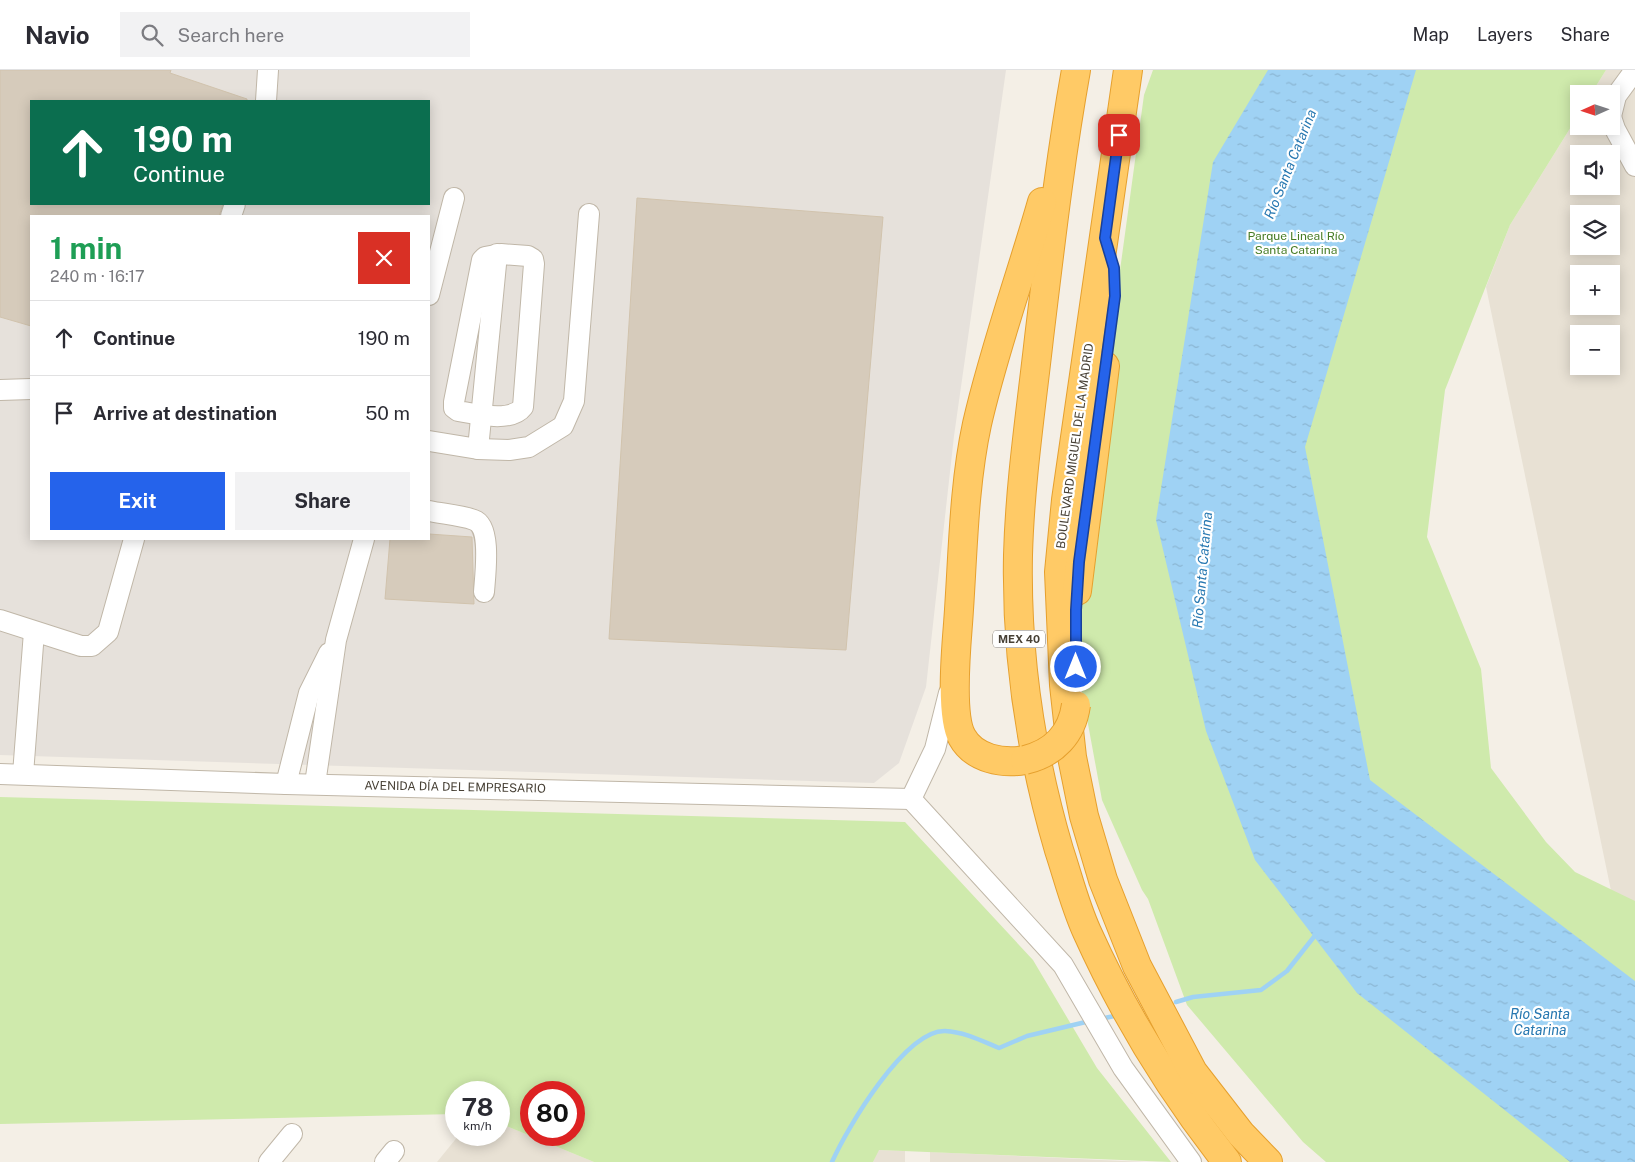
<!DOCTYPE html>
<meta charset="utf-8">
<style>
:root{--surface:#fff;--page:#f2f2f3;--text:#2b2b33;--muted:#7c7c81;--line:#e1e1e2;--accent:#2563eb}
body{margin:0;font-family:"Public Sans",sans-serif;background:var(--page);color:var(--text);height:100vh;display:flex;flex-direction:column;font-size:19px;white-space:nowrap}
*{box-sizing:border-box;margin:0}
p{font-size:16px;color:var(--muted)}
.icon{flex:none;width:28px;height:28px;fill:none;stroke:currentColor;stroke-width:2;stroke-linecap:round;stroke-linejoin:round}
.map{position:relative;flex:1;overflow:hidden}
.sheet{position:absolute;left:30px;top:145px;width:400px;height:325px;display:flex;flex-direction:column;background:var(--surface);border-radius:0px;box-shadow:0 2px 12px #0003}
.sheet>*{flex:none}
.top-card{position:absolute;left:30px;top:30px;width:400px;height:105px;border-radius:0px;box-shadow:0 2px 12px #0003;background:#0b6e4f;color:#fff;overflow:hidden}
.needle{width:32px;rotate:267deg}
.fabs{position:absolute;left:1570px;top:15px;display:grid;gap:10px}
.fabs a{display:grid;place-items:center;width:50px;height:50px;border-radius:0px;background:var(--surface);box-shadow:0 2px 12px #0003;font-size:25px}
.speed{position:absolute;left:445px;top:1011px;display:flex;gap:10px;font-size:25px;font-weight:700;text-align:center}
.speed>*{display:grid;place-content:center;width:65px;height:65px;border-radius:50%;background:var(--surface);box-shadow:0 2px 12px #0003;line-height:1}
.speed small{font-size:12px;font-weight:400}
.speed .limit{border:8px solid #d22;background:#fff;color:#111}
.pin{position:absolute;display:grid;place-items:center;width:42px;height:42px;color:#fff;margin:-21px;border-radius:10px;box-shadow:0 2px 8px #0006}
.me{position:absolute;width:55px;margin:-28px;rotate:0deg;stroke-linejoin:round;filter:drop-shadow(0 0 4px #0008)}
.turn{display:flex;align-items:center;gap:18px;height:105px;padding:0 20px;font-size:22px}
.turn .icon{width:65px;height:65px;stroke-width:2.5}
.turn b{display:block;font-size:35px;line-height:42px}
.round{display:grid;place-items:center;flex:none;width:52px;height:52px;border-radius:0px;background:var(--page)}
.overview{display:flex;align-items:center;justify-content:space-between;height:85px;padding:0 20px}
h1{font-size:30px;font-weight:700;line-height:38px;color:#1e9e55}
.action{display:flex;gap:10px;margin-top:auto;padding:10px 20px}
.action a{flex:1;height:58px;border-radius:0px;background:var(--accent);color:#fff;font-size:20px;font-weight:700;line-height:58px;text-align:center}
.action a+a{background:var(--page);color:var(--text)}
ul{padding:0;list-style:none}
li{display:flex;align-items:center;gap:15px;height:75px;padding:0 20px;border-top:1px solid var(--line)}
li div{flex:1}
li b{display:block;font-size:19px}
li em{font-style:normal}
header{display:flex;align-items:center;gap:30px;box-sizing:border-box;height:70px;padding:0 25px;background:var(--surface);border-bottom:1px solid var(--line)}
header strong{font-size:24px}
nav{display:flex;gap:28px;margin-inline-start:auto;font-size:18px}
.search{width:350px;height:45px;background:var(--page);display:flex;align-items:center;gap:12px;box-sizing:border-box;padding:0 18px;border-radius:0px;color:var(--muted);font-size:19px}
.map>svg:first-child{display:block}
.residential{fill:#e8e1d4;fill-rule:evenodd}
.industrial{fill:#e6e1db;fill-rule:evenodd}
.green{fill:#cfeaac;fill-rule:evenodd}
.water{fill:url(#water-ripples)}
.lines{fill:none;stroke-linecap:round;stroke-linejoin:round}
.stream{stroke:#9fd2f4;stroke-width:4.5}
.building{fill:#d6cbbb;stroke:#d1c3ad}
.minor-casing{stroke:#c0b7a8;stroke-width:22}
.highway-casing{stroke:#e6a02e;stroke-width:30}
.minor{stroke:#fff;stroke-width:20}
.highway{stroke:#ffca66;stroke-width:28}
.highway-bridge-casing{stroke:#e6a02e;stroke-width:30;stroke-linecap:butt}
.highway-bridge{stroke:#ffca66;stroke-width:28}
.route-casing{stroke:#184099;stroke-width:12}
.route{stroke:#2563eb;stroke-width:9}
.labels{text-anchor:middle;stroke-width:4.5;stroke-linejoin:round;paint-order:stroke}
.shield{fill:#fff;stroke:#7e7972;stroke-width:1}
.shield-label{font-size:11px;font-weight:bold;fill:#474035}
.park-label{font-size:12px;fill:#477c25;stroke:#fff}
.street-label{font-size:12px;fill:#474035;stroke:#fff}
.water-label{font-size:14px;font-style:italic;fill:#2778b1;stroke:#fff}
</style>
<header>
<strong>Navio</strong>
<div class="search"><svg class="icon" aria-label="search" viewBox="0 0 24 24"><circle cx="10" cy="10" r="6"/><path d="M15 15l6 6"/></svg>Search here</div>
<nav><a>Map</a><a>Layers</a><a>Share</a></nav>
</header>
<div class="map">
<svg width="1635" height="1092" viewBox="0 0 1635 1092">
<defs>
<pattern id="water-ripples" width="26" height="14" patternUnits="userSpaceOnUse" patternTransform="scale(1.25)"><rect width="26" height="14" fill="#9fd2f4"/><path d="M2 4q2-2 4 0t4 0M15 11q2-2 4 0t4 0" fill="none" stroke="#8ab5d2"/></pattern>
</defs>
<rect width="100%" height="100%" fill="#f4efe6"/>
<g class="residential">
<path d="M1606,0H1635V849L1614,835L1486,217L1510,155L1579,44V56H1611V24H1591ZM1579,84H1611V116H1579ZM1579,144H1611V176H1579ZM1579,204H1611V236H1579ZM1579,264H1611V296H1579Z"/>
<polygon points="499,1053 594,1092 437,1092 459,1065 499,1065"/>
<polygon points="878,1080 905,1081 905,1092 873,1092"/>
<polygon points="930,1082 1144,1092 930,1092"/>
</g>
<path class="industrial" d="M0,0H1006L954,366L926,617L899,693L874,713L0,685ZM31,31H429V134H31ZM31,146H429V469H31Z"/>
<g class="green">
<polygon points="1153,0 1606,0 1591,24 1579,24 1579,44 1510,155 1445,320 1427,467 1481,599 1491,698 1546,772 1575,802 1635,831 1635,1092 1326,1092 1303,1072 1187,935 1148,829 1142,820 1102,730 1081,616 1077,530 1087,413 1111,266 1144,25"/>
<path d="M0,727L905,752L1033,890L1097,998L1171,1092L879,1080L873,1092H594L499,1053V1022H456V1044L0,1054ZM531,1022H574V1065H531Z"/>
</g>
<polygon class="water" points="1268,0 1416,0 1305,377 1370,710 1635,911 1635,1092 1570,1092 1357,923 1255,790 1206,661 1156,450 1213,92"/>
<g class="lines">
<g class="stream">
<polyline points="1176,932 1193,927 1261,920 1287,901 1317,863"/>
<polyline points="1100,949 1119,945"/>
<path d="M832,1092C847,1058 905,960 945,961C965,962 982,971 999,978L1027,966L1090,951"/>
</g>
</g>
<g class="building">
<polygon points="0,0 171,0 170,3 247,29 247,31 31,31 31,134 223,134 219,146 31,146 31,256 0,247"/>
<polygon points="637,128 883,147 846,580 609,569"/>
<polygon points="429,464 472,467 474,534 385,529 390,469 429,469"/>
</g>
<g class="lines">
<defs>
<g id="minor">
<polyline points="266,31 268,0"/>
<polyline points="1611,46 1616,26 1635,0"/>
<polyline points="1611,47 1615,59 1635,96"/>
<polyline points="231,146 235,134"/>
<path d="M501,184L528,186L533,189L534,194L523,337C511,353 476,344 458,341L454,338V332L482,190L485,187Z"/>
<polyline points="429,225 454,128"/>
<polyline points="0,320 31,319"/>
<polyline points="429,371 478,379 509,380 529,377 563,356 574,331 589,144"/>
<polyline points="478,379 497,184"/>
<path d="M429,441C443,444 460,445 474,450C492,456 485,506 484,522"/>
<polyline points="0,550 81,576 92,576 108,562 134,469"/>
<polyline points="0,704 286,714 911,729"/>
<polyline points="23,704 34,562"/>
<polyline points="286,714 309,623 329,583"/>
<polyline points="315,714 336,570 364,469"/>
<polyline points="911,729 1063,895 1123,998 1191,1092"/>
<polyline points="911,729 935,679 949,623"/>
<polyline points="269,1092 292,1064"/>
<polyline points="385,1092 394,1081"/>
</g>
<g id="highway">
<path d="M1076,0C1060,89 1050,178 1039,268C1031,340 1020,412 1018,485C1016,585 1031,685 1059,780C1068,807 1075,836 1087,862C1124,944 1171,1021 1227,1092"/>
<polyline points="1128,0 1066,430 1059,502 1064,615 1072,687 1084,746 1103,810 1137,896 1193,1002 1241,1064 1268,1092"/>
<polyline points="1077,521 1105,296"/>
<path d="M1025,690C1003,694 974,689 962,667C950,646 956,579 958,554C963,488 963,419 977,354C994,279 1021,206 1042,132"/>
</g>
</defs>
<use href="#minor" class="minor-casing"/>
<use href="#highway" class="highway-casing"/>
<use href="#minor" class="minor"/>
<use href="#highway" class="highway"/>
<defs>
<path id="highway-bridge" d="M1025,690C1054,683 1072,664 1076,635"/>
</defs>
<use href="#highway-bridge" class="highway-bridge-casing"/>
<use href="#highway-bridge" class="highway-bridge"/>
</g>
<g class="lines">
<defs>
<polyline id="route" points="1076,597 1076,540 1079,492 1115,226 1114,198 1105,168 1119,65"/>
</defs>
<use href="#route" class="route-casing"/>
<use href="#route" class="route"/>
</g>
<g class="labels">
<rect class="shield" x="993" y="560.5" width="52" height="17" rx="4"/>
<g class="shield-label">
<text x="1019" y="573">MEX 40</text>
</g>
<g class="park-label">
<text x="1296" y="170">Parque Lineal Río<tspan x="1296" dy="14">Santa Catarina</tspan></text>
</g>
<g class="street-label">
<text transform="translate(1075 376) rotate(-82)" y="4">BOULEVARD MIGUEL DE LA MADRID</text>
<text transform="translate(455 717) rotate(1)" y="4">AVENIDA DÍA DEL EMPRESARIO</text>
</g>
<g class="water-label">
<text transform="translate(1290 94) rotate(-68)" y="5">Río Santa Catarina</text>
<text transform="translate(1202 500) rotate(-85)" y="5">Río Santa Catarina</text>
<text x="1540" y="949">Río Santa<tspan x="1540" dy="16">Catarina</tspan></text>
</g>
</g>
</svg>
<div class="fabs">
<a><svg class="needle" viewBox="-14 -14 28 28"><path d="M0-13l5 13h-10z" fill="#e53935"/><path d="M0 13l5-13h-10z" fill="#7c7c81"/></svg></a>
<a><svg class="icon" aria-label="sound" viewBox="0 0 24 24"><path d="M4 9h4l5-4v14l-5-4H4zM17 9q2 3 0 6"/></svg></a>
<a><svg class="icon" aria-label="layers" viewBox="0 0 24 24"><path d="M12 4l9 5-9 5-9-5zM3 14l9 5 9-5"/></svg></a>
<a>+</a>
<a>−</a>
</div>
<div class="speed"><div>78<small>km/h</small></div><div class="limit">80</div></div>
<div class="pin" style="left:1119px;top:65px;background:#d93025"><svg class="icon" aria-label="arrive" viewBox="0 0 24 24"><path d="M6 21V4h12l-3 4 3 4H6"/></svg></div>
<svg class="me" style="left:1076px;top:597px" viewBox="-20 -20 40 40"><circle r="17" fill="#2563eb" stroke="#fff" stroke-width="3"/><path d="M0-11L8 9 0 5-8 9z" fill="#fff"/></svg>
<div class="top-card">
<div class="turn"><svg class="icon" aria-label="ahead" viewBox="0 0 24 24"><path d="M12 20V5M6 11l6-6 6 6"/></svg><div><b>190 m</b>Continue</div></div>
</div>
<section class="sheet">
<div class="overview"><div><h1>1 min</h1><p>240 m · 16:17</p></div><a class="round" style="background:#d93025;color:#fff"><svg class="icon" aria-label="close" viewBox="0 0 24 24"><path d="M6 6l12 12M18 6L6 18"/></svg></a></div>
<ul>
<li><svg class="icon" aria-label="ahead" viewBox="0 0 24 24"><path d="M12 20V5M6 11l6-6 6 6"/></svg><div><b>Continue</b></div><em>190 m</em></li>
<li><svg class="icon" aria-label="arrive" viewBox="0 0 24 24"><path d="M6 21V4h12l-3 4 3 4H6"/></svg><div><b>Arrive at destination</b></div><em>50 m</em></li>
</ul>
<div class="action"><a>Exit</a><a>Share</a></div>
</section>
</div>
